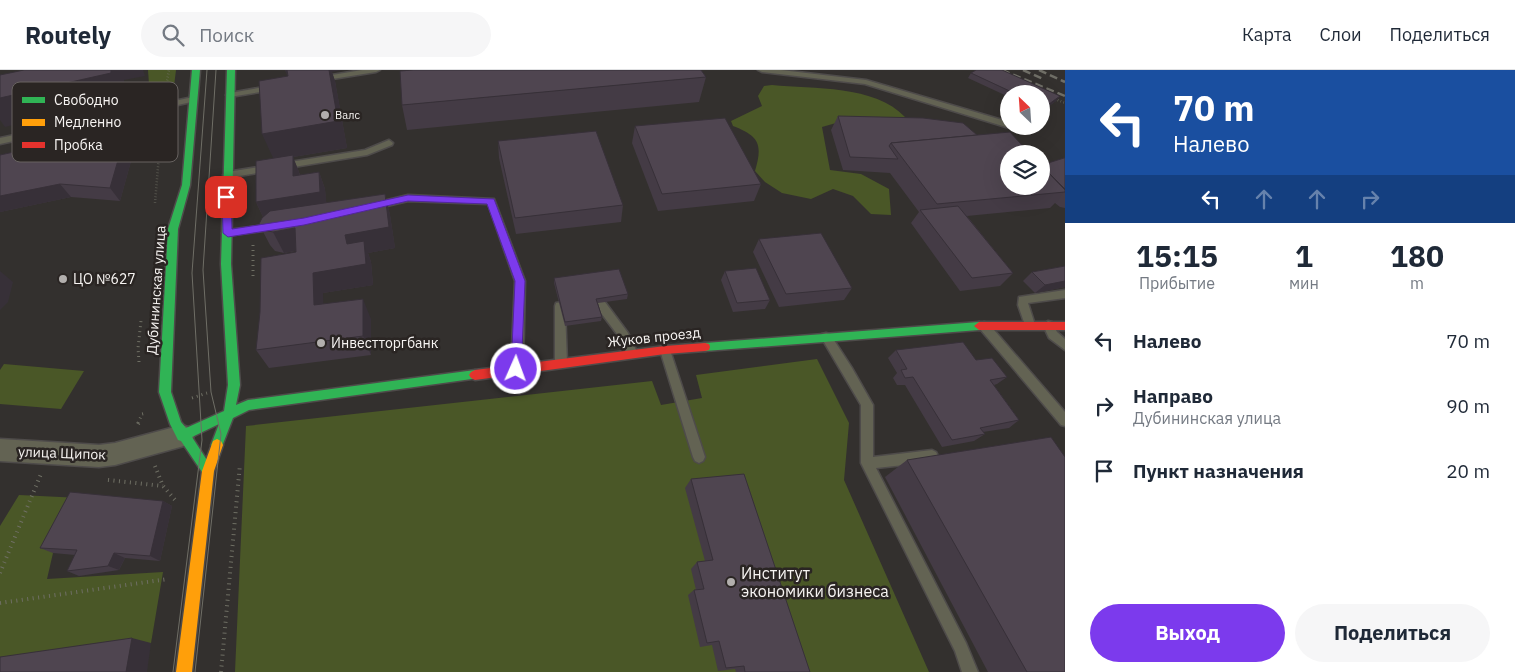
<!DOCTYPE html>
<html lang="ru">
<meta charset="utf-8">
<style>
:root{--surface:#fff;--page:#f6f6f7;--text:#1f2937;--muted:#747a83;--line:#e0e1e3;--accent:#7c3aed}
body{margin:0;font-family:"IBM Plex Sans",sans-serif;background:var(--page);color:var(--text);height:100vh;display:flex;flex-direction:column;font-size:19px;white-space:nowrap}
*{box-sizing:border-box;margin:0}
p{font-size:16px;color:var(--muted)}
.icon{flex:none;width:28px;height:28px;fill:none;stroke:currentColor;stroke-width:2;stroke-linecap:round;stroke-linejoin:round}
.map{position:relative;flex:1;overflow:hidden}
.side{display:flex;flex-direction:column;background:var(--surface);width:450px}
.side>*{flex:none}
.hud{background:#1a4fa0;color:#fff;overflow:hidden}
.needle{width:32px;rotate:335deg}
.fabs{position:absolute;left:1000px;top:15px;display:grid;gap:10px}
.fabs a{display:grid;place-items:center;width:50px;height:50px;border-radius:50%;background:var(--surface);box-shadow:0 5px 20px #0002;font-size:25px}
.pin{position:absolute;display:grid;place-items:center;width:42px;height:42px;color:#fff;margin:-21px;border-radius:10px;box-shadow:0 2px 8px #0006}
.me{position:absolute;width:55px;margin:-28px;rotate:2deg;stroke-linejoin:round;filter:drop-shadow(0 0 4px #0008)}
.turn{display:flex;align-items:center;gap:18px;height:105px;padding:0 25px;font-size:22px}
.turn .icon{width:65px;height:65px;stroke-width:2.5}
.turn b{display:block;font-size:35px;line-height:42px}
.lanes{display:flex;align-items:center;height:48px;padding:0 25px;background:#0003;justify-content:center;gap:25px;direction:ltr}
.lanes .off{opacity:.35}
.eta{display:flex;justify-content:space-evenly;align-items:center;height:85px;text-align:center}
.eta b{font-size:30px;font-weight:700;line-height:35px}
.primary-button{display:flex;gap:10px;margin-top:auto;padding:10px 25px}
.primary-button a{flex:1;height:58px;border-radius:30px;background:var(--accent);color:#fff;font-size:20px;font-weight:700;line-height:58px;text-align:center}
.primary-button a+a{background:var(--page);color:var(--text)}
ul{padding:0;list-style:none}
li{display:flex;align-items:center;gap:15px;height:65px;padding:0 25px}
li div{flex:1}
li b{display:block;font-size:19px}
li em{font-style:normal}
header{display:flex;align-items:center;gap:30px;box-sizing:border-box;height:70px;padding:0 25px;background:var(--surface);border-bottom:1px solid var(--line)}
header strong{font-size:24px}
nav{display:flex;gap:28px;margin-inline-start:auto;font-size:18px}
.search{width:350px;height:45px;background:var(--page);display:flex;align-items:center;gap:12px;box-sizing:border-box;padding:0 18px;border-radius:28px;color:var(--muted);font-size:19px}
main{display:flex;flex:1;min-height:0}
.map>svg:first-child{display:block}
.green{fill:#4a5727}
.lines{fill:none;stroke-linecap:round;stroke-linejoin:round}
.lane-casing{stroke:#4e4b4a;stroke-width:3}
.street-casing{stroke:#4e4b4a;stroke-width:3}
.fast-casing{stroke:#4e4b4a;stroke-width:3}
.slow-casing{stroke:#4e4b4a;stroke-width:3}
.jam-casing{stroke:#4e4b4a;stroke-width:3}
.path-far2{stroke:#6f6f64;stroke-width:2.5;stroke-dasharray:0.5 2.5;stroke-linecap:butt}
.path-far1{stroke:#6f6f64;stroke-width:3;stroke-dasharray:1 4;stroke-linecap:butt}
.path{stroke:#6f6f64;stroke-width:4;stroke-dasharray:1 4.5;stroke-linecap:butt}
.lane{fill:#636353;fill-rule:evenodd}
.street{fill:#636353;fill-rule:evenodd}
.fast{fill:#30b455;fill-rule:evenodd}
.slow{fill:#ff9f0a;fill-rule:evenodd}
.jam{fill:#e5322d;fill-rule:evenodd}
.tram{stroke:#6f6e66;stroke-width:1}
.rail{stroke:#6f6e66;stroke-width:2.5;stroke-dasharray:8 4;stroke-linecap:butt}
.wall{fill:#443b45}
.shaded-wall{fill:#373038}
.building{fill:#4f4550;stroke:#373038}
.route{fill:#7c3aed;stroke:#51269a}
.poi-dot{fill:#b2afad;stroke:#2a2523;stroke-width:2}
.labels{text-anchor:middle;stroke-width:5;stroke-linejoin:round;paint-order:stroke}
.far-poi-label{font-size:11px;fill:#f7f4f2;stroke:#2a2523;text-anchor:start}
.poi-label{font-size:14px;fill:#f7f4f2;stroke:#2a2523;text-anchor:start}
.street-label{font-size:14px;fill:#f7f4f2;stroke:#2a2523}
.near-poi-label{font-size:16px;fill:#f7f4f2;stroke:#2a2523;text-anchor:start}
.key{fill:#2a2523;stroke:#686361;stroke-width:1}
.key-label{font-size:14px;fill:#f7f4f2}
</style>
<header>
<strong>Routely</strong>
<div class="search"><svg class="icon" aria-label="search" viewBox="0 0 24 24"><circle cx="10" cy="10" r="6"/><path d="M15 15l6 6"/></svg>Поиск</div>
<nav><a>Карта</a><a>Слои</a><a>Поделиться</a></nav>
</header>
<main>
<div class="map">
<svg width="1065" height="602" viewBox="0 0 1065 602">
<rect width="100%" height="100%" fill="#33302e"/>
<g class="green">
<polygon points="148,0 176,0 173,24 150,29"/>
<path d="M772,15C813,19 875,15 905,47L898,55L836,53L822,57L830,100L861,104L889,119L891,145L871,144L853,126L833,119L811,129L782,123L765,112L755,101C763,74 759,66 733,56L731,51L762,36L758,26L764,16Z"/>
<polygon points="817,289 849,353 844,410 929,602 235,602 246,356 652,311 661,335 702,328 696,305"/>
<polygon points="4,294 84,301 61,339 0,334 0,300"/>
<polygon points="19,425 81,428 53,483 47,509 163,502 151,573 0,595 0,456"/>
</g>
<g class="lines">
<defs>
<g id="lane">
<polygon points="362,0 380,0 376,2 320,11 316,9 320,7"/>
<polygon points="758,0 781,0 866,10 1009,52 1009,56 1023,56 1024,58 1020,60 1006,57 865,14 762,2"/>
<polygon points="275,15 278,15 278,19 230,27 226,25 230,23"/>
<polygon points="193,27 196,27 196,31 0,74 0,68"/>
<polygon points="389,70 393,73 392,75 367,85 227,108 223,105 227,102 365,80"/>
<polygon points="408,125 494,129 525,211 523,299 521,302 513,302 511,299 515,211 488,134 408,131 374,139 369,136 371,134"/>
<polygon points="275,154 278,155 278,159 227,166 222,163 227,160"/>
<polygon points="1065,220 1065,228 1028,233 1035,255 1030,259 1026,258 1018,235 1019,227"/>
<polygon points="598,227 602,228 628,263 638,284 636,287 628,287 620,268 595,235 565,239 567,293 565,296 557,296 555,293 555,236 556,233"/>
<polygon points="1048,251 1052,252 1057,262 1065,269 1065,280 1049,268 1043,255"/>
<polygon points="984,252 988,253 1065,342 1065,356 1061,355 980,259 979,256"/>
<polygon points="826,263 830,264 852,298 873,335 873,387 932,380 936,382 938,386 936,390 932,392 876,398 966,573 978,602 962,602 955,581 861,393 861,335 821,267 822,264"/>
<polygon points="665,276 669,277 670,280 705,387 703,391 699,393 695,391 693,387 660,280 661,277"/>
</g>
<polygon id="street" points="182,355 191,358 194,366 191,374 115,395 99,397 0,391 0,369 99,375 115,373"/>
<g id="fast">
<polygon points="192,0 200,0 190,115 178,159 171,322 181,352 186,358 224,341 228,315 221,194 227,0 235,0 231,194 240,315 236,335 248,330 475,300 479,302 481,305 479,308 249,340 233,348 221,379 217,381 213,379 211,375 219,354 192,367 214,401 212,405 208,407 204,405 181,371 178,370 170,354 159,322 168,159 182,115"/>
<polygon points="979,252 984,256 979,260 705,281 701,280 700,277 701,274 705,273"/>
</g>
<polygon id="slow" points="217,369 221,371 223,375 214,401 192,602 176,602 202,401 213,371"/>
<g id="jam">
<polygon points="979,252 1065,252 1065,260 979,260 974,256"/>
<polygon points="705,273 709,274 710,277 709,280 705,281 665,284 475,310 471,308 469,305 471,302 475,300 665,276"/>
</g>
</defs>
<use href="#lane" class="lane-casing"/>
<use href="#street" class="street-casing"/>
<use href="#fast" class="fast-casing"/>
<use href="#slow" class="slow-casing"/>
<use href="#jam" class="jam-casing"/>
<g class="path-far2">
<polyline points="165,22 169,0"/>
<polyline points="1055,29 1065,33"/>
<polyline points="155,133 162,50"/>
</g>
<g class="path-far1">
<polyline points="253,175 253,209"/>
<polyline points="139,292 138,278 141,251"/>
<polyline points="192,328 207,323"/>
<polyline points="138,353 142,344 146,343"/>
</g>
<g class="path">
<polyline points="138,354 139,352"/>
<polyline points="155,396 163,416 176,431"/>
<polyline points="108,410 163,416"/>
<polyline points="0,503 41,404"/>
<polyline points="0,533 168,509"/>
<polyline points="221,602 240,394"/>
</g>
<use href="#lane" class="lane"/>
<use href="#street" class="street"/>
<use href="#fast" class="fast"/>
<use href="#slow" class="slow"/>
<use href="#jam" class="jam"/>
<g class="tram">
<polyline points="173,602 202,370 192,203 207,0"/>
<polyline points="195,602 221,364 211,322 203,200 216,0"/>
</g>
<g class="rail">
<polyline points="1002,0 1065,26"/>
<polyline points="1023,0 1043,9"/>
<polyline points="1039,0 1065,12"/>
</g>
</g>
<g class="wall">
<polygon points="285,0 332,2 335,11 347,78 293,87 299,102 300,105 319,102 325,119 326,133 385,124 390,145 395,178 368,183 371,192 373,215 323,223 323,234 371,249 371,285 269,298 256,280 296,182 296,181 284,183 275,181 270,175 259,154 263,147 256,132 273,88 288,6"/>
<polygon points="971,3 1060,26 1056,31 1041,42 1041,24 1009,24 1009,27 968,8"/>
<polygon points="706,7 699,32 407,60 402,35"/>
<polygon points="838,46 977,65 1044,98 1048,93 1065,88 1065,138 1060,137 1055,133 1050,138 967,146 1013,203 1000,216 960,221 911,153 919,142 890,103 843,100 831,60"/>
<polygon points="129,52 138,66 120,131 71,127 0,142 0,85 42,76"/>
<polygon points="635,56 761,114 754,131 658,141 632,73"/>
<polygon points="498,71 623,135 621,152 516,164 499,88"/>
<polygon points="759,169 852,218 844,230 779,237 753,182"/>
<polygon points="1065,196 1065,217 1035,223 1023,211 1032,202"/>
<polygon points="725,201 770,230 765,239 733,242 721,210"/>
<polygon points="554,208 628,224 627,229 598,233 602,247 601,251 565,256 554,213"/>
<polygon points="896,280 976,290 1007,307 997,314 994,315 1019,350 1009,358 983,362 985,364 974,371 942,377 905,315 897,315 893,308 897,303 888,288"/>
<polygon points="907,390 1065,602 988,602 885,407"/>
<polygon points="691,409 810,602 736,602 735,599 718,601 712,575 700,577 688,525 694,520 696,520 691,499 697,492 705,491 685,418"/>
<polygon points="163,431 172,436 160,491 125,488 119,500 79,506 67,501 75,485 53,483 40,478"/>
</g>
<g class="shaded-wall">
<polygon points="111,0 143,0 145,6 124,10 127,28 5,57 0,50 0,28"/>
<polygon points="285,0 342,0 332,2 335,11 347,78 293,87 299,102 300,123 274,90 262,64 288,8"/>
<polygon points="1060,26 1056,31 1041,42 1045,37"/>
<polygon points="129,52 138,66 120,131 110,118"/>
<polygon points="319,102 325,119 327,138 264,149 256,132"/>
<polygon points="60,114 71,127 0,142 0,126"/>
<polygon points="385,124 390,145 395,178 368,183 371,192 373,215 323,223 324,255 314,235 313,203 347,174 345,165"/>
<polygon points="295,158 305,179 284,183 273,162"/>
<polygon points="0,201 13,212 8,232 0,240"/>
<polygon points="1065,211 1065,217 1035,223 1045,215"/>
<polygon points="363,229 371,249 371,285 363,266"/>
<polygon points="163,431 172,436 160,491 150,486"/>
<polygon points="114,483 125,488 119,500 108,496"/>
<polygon points="132,568 151,573 147,602 126,602"/>
</g>
<g class="building">
<polygon points="24,0 111,0 111,3 0,28 0,5"/>
<polygon points="287,0 329,0 338,51 262,64 259,11 288,6"/>
<polygon points="413,0 701,0 706,7 402,35 400,1"/>
<polygon points="976,0 1002,0 1060,26 1045,37 1041,35 1041,24 1016,24 971,3"/>
<polygon points="838,46 923,48 963,53 977,65 891,73 889,76 898,89 850,87"/>
<polygon points="114,47 129,52 110,118 60,114 0,126 0,85 42,76 57,60"/>
<polygon points="725,48 761,114 662,124 635,56"/>
<polygon points="596,61 623,135 515,148 498,71"/>
<polygon points="1010,62 1030,84 1009,84 1009,116 1041,116 1041,95 1065,120 1065,122 937,134 891,73"/>
<polygon points="293,85 293,106 319,102 320,122 256,132 256,91"/>
<polygon points="1064,88 1065,88 1065,119 1046,100 1048,93"/>
<polygon points="385,124 389,157 345,165 347,174 364,171 366,194 313,203 314,235 363,229 363,266 256,280 260,242 261,188 296,182 295,158 273,162 264,160 259,154 262,148 270,141"/>
<polygon points="958,136 1013,203 972,208 920,140"/>
<polygon points="821,163 852,218 786,224 759,169"/>
<polygon points="1065,196 1065,211 1045,215 1032,202"/>
<polygon points="756,198 770,230 737,233 725,201"/>
<polygon points="619,199 628,224 596,229 602,247 565,252 554,208"/>
<polygon points="963,272 976,290 992,288 1007,307 990,310 1019,350 980,358 985,364 952,370 913,307 905,308 901,300 907,299 896,280"/>
<polygon points="1051,367 1065,387 1065,602 1027,602 907,390"/>
<polygon points="744,404 810,602 745,602 744,596 726,598 719,571 707,573 694,520 704,519 697,492 713,490 691,409"/>
<polygon points="70,422 163,431 150,486 114,483 108,496 67,501 77,480 40,478"/>
<polygon points="132,568 126,602 0,602 0,587"/>
</g>
<polygon class="route" points="226,124 231,127 232,159 304,148 408,125 494,129 525,211 521,303 512,303 511,299 515,211 487,134 408,131 304,155 228,167 223,163 222,127"/>
<g class="poi-dot">
<circle cx="325" cy="45" r="5"/>
<circle cx="63" cy="209" r="5"/>
<circle cx="321" cy="273" r="5"/>
<circle cx="731" cy="512" r="5"/>
</g>
<g class="labels">
<g class="far-poi-label">
<text x="335" y="49">Валс</text>
</g>
<g class="poi-label">
<text x="73" y="214">ЦО №627</text>
<text x="331" y="278">Инвестторгбанк</text>
</g>
<g class="street-label">
<text transform="translate(156 220) rotate(-86)" y="5">Дубининская улица</text>
<text transform="translate(654 267) rotate(-6)" y="5">Жуков проезд</text>
<text transform="translate(62 383) rotate(2)" y="5">улица Щипок</text>
</g>
<g class="near-poi-label">
<text x="741" y="509">Институт<tspan x="741" dy="18">экономики бизнеса</tspan></text>
</g>
</g>
<rect x="12" y="12" width="166" height="80" rx="8" class="key"/>
<rect x="22" y="27" width="23" height="6" fill="#30b455"/>
<rect x="22" y="49" width="23" height="7" fill="#ff9f0a"/>
<rect x="22" y="72" width="23" height="6" fill="#e5322d"/>
<g class="key-label">
<text x="54" y="35">Свободно</text>
<text x="54" y="57">Медленно</text>
<text x="54" y="80">Пробка</text>
</g>
</svg>
<div class="fabs">
<a><svg class="needle" viewBox="-14 -14 28 28"><path d="M0-13l5 13h-10z" fill="#e53935"/><path d="M0 13l5-13h-10z" fill="#747a83"/></svg></a>
<a><svg class="icon" aria-label="layers" viewBox="0 0 24 24"><path d="M12 4l9 5-9 5-9-5zM3 14l9 5 9-5"/></svg></a>
</div>
<div class="pin" style="left:226px;top:127px;background:#d93025"><svg class="icon" aria-label="arrive" viewBox="0 0 24 24"><path d="M6 21V4h12l-3 4 3 4H6"/></svg></div>
<svg class="me" style="left:516px;top:299px" viewBox="-20 -20 40 40"><circle r="17" fill="#7c3aed" stroke="#fff" stroke-width="3"/><path d="M0-11L8 9 0 5-8 9z" fill="#fff"/></svg>
</div>
<section class="side">
<div class="hud">
<div class="turn"><svg class="icon" aria-label="left" viewBox="0 0 24 24"><path d="M17 20v-9H6M10 6l-5 5 5 5"/></svg><div><b>70 m</b>Налево</div></div>
<div class="lanes"><svg class="icon" aria-label="left" viewBox="0 0 24 24"><path d="M17 20v-9H6M10 6l-5 5 5 5"/></svg><svg class="icon off" aria-label="ahead" viewBox="0 0 24 24"><path d="M12 20V5M6 11l6-6 6 6"/></svg><svg class="icon off" aria-label="ahead" viewBox="0 0 24 24"><path d="M12 20V5M6 11l6-6 6 6"/></svg><svg class="icon off" aria-label="right" viewBox="0 0 24 24"><path d="M7 20v-9h11M14 6l5 5-5 5"/></svg></div>
</div>
<div class="eta">
<div><b>15:15</b><p>Прибытие</p></div>
<div><b>1</b><p>мин</p></div>
<div><b>180</b><p>m</p></div>
</div>
<ul>
<li><svg class="icon" aria-label="left" viewBox="0 0 24 24"><path d="M17 20v-9H6M10 6l-5 5 5 5"/></svg><div><b>Налево</b></div><em>70 m</em></li>
<li><svg class="icon" aria-label="right" viewBox="0 0 24 24"><path d="M7 20v-9h11M14 6l5 5-5 5"/></svg><div><b>Направо</b><p>Дубининская улица</p></div><em>90 m</em></li>
<li><svg class="icon" aria-label="arrive" viewBox="0 0 24 24"><path d="M6 21V4h12l-3 4 3 4H6"/></svg><div><b>Пункт назначения</b></div><em>20 m</em></li>
</ul>
<div class="primary-button"><a>Выход</a><a>Поделиться</a></div>
</section>
</main>
